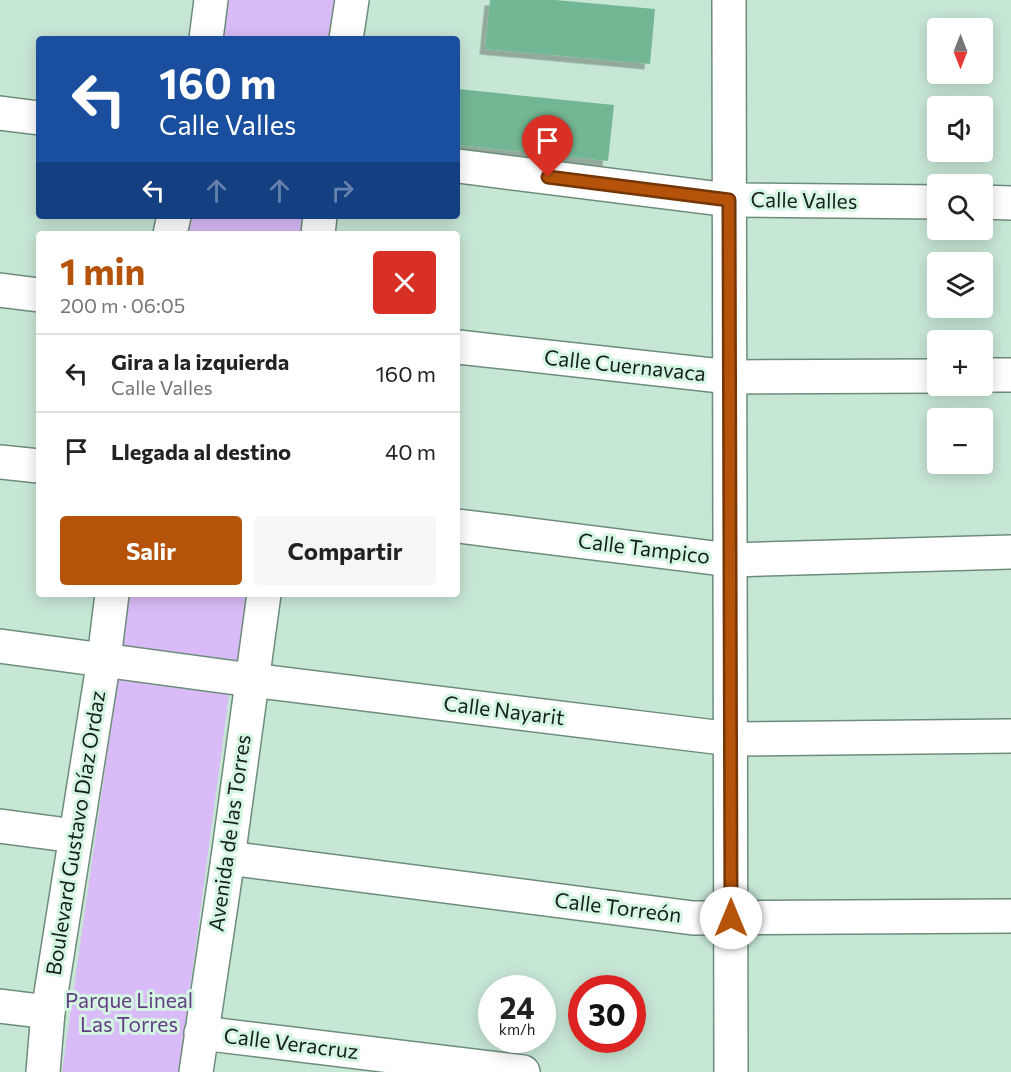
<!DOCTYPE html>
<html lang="es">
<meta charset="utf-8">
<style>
:root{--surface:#fff;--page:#f6f6f6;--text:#222;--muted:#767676;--line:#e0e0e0;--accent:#b45309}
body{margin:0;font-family:Commissioner,sans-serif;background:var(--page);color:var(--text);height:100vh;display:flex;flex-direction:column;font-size:22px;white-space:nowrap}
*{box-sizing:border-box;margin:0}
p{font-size:20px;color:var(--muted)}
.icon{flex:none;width:33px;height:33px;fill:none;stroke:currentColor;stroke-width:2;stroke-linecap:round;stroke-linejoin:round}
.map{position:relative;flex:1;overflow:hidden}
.drawer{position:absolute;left:36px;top:231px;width:424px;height:366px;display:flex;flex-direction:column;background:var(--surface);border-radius:6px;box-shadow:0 3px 15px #0003}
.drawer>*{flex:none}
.guide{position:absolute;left:36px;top:36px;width:424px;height:183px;border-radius:6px;box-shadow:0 3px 15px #0003;background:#1a4fa0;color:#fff;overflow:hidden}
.needle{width:39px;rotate:180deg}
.fabs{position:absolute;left:927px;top:18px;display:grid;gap:12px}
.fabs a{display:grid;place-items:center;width:66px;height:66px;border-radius:6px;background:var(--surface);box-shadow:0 3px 15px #0003;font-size:30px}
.speed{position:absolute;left:478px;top:975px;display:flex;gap:12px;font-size:30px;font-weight:700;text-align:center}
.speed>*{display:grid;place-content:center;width:78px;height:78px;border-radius:50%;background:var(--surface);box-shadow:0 3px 15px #0003;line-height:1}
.speed small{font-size:15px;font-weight:400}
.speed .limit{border:9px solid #d22;background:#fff;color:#111}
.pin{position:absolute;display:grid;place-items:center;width:51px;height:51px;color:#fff;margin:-62px -26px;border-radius:50% 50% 50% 0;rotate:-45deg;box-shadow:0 0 6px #0007}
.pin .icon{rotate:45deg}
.me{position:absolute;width:66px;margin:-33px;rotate:0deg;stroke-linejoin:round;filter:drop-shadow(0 0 4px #0008)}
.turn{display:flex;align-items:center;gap:21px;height:126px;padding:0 24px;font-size:27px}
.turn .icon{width:78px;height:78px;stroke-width:2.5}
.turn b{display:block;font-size:42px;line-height:51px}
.lanes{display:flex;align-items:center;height:57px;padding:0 24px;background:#0003;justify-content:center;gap:30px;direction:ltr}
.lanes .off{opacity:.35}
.round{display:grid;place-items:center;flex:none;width:63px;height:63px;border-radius:6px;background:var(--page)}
.head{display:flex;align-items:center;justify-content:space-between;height:102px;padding:0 24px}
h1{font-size:36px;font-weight:700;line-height:45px;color:var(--accent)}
.button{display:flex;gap:12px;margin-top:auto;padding:12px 24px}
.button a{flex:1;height:69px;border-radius:6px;background:var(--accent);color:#fff;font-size:24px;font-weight:700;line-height:69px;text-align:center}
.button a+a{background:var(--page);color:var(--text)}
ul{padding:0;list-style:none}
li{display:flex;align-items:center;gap:18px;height:78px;padding:0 24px;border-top:2px solid var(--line)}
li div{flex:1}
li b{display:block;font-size:22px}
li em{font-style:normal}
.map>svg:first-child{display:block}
.green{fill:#d9bcf7}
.building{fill:#73b693;filter:url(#shadow)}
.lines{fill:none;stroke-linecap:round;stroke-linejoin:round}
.minor-casing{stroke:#6e8c7b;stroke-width:36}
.minor{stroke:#fff;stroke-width:33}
.route-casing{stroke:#753606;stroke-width:15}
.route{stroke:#b45309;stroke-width:10}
.labels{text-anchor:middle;stroke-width:6;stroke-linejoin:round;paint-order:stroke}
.street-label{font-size:21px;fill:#142019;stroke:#d4f5e2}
.park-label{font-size:21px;fill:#623d83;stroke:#d4f5e2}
</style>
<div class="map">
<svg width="1011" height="1072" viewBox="0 0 1011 1072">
<defs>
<filter id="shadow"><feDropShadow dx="-5.5" dy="5.5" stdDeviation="0" flood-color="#0004"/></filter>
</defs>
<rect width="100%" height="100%" fill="#c7e7d5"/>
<g class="green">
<polygon points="214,0 335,0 329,39 208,39"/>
<polygon points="183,216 303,216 301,234 181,234"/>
<polygon points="130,594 249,594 238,672 232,672 179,1072 62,1072"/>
</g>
<g class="building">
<polygon points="490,0 555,0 655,9 650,64 485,49"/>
<polygon points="458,89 614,105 608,161 458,145"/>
</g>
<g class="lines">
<defs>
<g id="minor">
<polyline points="729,0 731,1072"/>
<polyline points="206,39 211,0"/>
<polyline points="346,39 352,0"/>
<polyline points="0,113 39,118"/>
<polyline points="458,166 729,200 938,202"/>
<polyline points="982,202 1011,203"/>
<polyline points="170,234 174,216"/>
<polyline points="318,234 320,216"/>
<polyline points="0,290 39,295"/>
<polyline points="458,347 730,377 938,376"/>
<polyline points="982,375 1011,375"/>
<polyline points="0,462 39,466"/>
<polyline points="458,526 730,560 1011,552"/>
<polyline points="0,646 251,680 731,739 1011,736"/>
<polyline points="0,826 75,836"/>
<polyline points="228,858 693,918 1011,916"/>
<polyline points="0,1006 48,1012"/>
<polyline points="201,1033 523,1072"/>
<polyline points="43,1072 48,1012 104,659 112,594"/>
<polyline points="196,1072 228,858 264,594"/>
</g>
</defs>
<use href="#minor" class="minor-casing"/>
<use href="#minor" class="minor"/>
</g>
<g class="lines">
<defs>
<polyline id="route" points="548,177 729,200 731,918"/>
</defs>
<use href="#route" class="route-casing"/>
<use href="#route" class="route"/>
</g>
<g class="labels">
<g class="street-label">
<text transform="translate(804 201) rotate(1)" y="7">Calle Valles</text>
<text transform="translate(625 366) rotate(6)" y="7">Calle Cuernavaca</text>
<text transform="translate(644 549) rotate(7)" y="7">Calle Tampico</text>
<text transform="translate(504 711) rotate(7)" y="7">Calle Nayarit</text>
<text transform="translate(76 833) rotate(-81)" y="7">Boulevard Gustavo Díaz Ordaz</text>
<text transform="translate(230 833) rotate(-82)" y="7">Avenida de las Torres</text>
<text transform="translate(618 908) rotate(7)" y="7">Calle Torreón</text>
<text transform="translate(291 1044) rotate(7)" y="7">Calle Veracruz</text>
</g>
<g class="park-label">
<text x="129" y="1008">Parque Lineal<tspan x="129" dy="24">Las Torres</tspan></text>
</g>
</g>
</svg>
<div class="fabs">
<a><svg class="needle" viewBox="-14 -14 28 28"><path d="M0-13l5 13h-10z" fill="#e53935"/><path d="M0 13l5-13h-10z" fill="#767676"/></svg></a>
<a><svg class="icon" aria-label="sound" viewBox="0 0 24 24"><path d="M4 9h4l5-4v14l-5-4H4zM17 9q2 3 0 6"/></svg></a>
<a><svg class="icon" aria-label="search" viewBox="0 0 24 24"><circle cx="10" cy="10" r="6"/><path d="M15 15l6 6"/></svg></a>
<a><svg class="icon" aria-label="layers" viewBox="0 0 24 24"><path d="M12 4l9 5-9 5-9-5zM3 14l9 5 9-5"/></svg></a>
<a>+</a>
<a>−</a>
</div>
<div class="speed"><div>24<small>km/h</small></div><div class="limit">30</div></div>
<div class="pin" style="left:548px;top:177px;background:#d93025"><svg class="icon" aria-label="arrive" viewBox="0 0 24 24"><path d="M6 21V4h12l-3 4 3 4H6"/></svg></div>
<svg class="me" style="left:731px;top:918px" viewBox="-20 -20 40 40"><circle r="19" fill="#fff"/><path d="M0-13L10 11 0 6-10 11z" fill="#b45309"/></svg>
<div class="guide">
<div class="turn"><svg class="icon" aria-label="left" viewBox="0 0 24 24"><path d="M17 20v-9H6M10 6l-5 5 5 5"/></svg><div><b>160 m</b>Calle Valles</div></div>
<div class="lanes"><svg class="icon" aria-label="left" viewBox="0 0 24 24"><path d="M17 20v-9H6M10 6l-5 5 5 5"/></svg><svg class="icon off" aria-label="ahead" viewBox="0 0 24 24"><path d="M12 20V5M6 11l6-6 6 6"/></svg><svg class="icon off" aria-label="ahead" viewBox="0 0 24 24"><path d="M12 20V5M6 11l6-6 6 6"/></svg><svg class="icon off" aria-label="right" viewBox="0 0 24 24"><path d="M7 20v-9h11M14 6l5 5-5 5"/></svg></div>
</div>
<section class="drawer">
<div class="head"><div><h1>1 min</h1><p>200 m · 06:05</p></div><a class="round" style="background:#d93025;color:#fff"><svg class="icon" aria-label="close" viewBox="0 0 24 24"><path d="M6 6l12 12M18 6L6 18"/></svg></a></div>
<ul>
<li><svg class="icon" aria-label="left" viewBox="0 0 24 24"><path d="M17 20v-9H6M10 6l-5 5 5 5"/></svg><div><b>Gira a la izquierda</b><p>Calle Valles</p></div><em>160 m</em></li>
<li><svg class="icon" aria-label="arrive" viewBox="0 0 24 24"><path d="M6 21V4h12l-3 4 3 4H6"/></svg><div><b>Llegada al destino</b></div><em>40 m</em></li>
</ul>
<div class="button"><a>Salir</a><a>Compartir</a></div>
</section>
</div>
